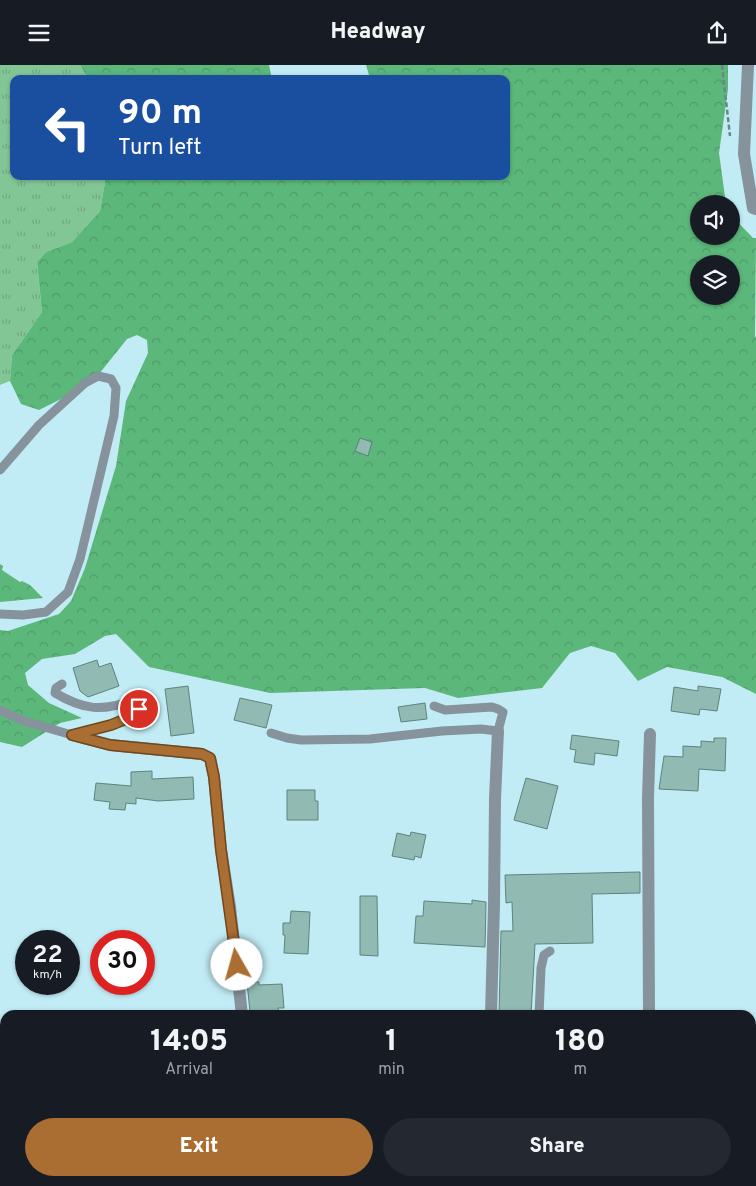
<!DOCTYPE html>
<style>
:root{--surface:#171b24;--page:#242831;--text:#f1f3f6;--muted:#9ea1a6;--accent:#ab6e32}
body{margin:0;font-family:Overpass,sans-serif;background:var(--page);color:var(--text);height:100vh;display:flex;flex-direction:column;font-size:19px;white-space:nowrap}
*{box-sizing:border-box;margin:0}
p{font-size:16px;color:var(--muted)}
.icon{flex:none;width:28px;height:28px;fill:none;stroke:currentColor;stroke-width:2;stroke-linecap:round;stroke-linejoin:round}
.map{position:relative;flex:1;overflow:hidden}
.details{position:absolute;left:0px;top:945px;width:756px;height:176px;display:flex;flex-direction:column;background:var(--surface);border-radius:15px 15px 0 0;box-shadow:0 1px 4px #0004}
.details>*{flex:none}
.guide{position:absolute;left:10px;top:10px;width:500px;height:105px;border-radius:10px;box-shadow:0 1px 4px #0004;background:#1a4fa0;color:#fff;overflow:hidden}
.tools{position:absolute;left:690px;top:130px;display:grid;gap:10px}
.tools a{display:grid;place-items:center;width:50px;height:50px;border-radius:50%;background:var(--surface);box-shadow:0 1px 4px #0004;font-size:25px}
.speed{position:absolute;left:15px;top:865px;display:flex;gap:10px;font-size:25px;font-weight:700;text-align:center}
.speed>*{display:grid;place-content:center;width:65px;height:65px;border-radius:50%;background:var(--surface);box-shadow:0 1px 4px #0004;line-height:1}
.speed small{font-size:12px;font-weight:400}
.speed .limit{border:8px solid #d22;background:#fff;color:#111}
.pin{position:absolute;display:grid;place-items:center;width:42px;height:42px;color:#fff;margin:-21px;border:2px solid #fff;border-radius:50%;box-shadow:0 1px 5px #0007}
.me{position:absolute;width:55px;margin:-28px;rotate:353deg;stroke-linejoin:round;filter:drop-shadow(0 0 4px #0008)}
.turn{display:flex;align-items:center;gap:18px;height:105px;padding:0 25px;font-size:22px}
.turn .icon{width:65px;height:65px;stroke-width:2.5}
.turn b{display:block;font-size:35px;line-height:42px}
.eta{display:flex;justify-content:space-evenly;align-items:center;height:85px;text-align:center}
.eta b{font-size:30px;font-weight:800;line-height:35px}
.cta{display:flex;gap:10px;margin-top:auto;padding:10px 25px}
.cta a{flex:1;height:58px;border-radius:30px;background:var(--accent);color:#fff;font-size:20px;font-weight:800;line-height:58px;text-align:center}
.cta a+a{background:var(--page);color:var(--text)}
header{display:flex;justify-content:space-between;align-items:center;height:65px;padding:0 25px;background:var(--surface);font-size:22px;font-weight:800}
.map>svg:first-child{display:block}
.grass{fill:url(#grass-tufts)}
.forest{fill:url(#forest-crowns);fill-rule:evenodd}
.building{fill:#91bab2;stroke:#5c837c}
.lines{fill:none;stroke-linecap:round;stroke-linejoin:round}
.path{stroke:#69868c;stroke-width:2.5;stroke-dasharray:5 2.5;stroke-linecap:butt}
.lane{stroke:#86929c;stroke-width:9}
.street{stroke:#86929c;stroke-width:12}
.secondary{stroke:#596b79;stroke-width:12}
.route-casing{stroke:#6f4820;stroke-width:12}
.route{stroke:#ab6e32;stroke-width:9}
</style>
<header><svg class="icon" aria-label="menu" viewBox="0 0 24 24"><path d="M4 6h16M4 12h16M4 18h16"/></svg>Headway<svg class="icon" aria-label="share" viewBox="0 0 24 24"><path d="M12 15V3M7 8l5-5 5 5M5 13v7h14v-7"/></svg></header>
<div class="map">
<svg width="756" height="1121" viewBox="0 0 756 1121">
<defs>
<pattern id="grass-tufts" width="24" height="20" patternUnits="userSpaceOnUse" patternTransform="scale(1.25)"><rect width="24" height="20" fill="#83c696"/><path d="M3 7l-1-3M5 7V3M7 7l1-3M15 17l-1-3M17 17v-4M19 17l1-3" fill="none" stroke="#70a980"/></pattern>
<pattern id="forest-crowns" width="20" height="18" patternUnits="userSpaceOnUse" patternTransform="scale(1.25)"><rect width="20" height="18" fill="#5cb77a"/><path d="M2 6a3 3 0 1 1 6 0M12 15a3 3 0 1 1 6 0" fill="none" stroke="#4e9c69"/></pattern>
</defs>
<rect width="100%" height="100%" fill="#c2ecf5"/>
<polygon class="grass" points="0,0 80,0 88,14 14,14 14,111 106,111 100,146 72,177 46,187 37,197 42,247 12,290 10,316 0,320"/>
<g class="forest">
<polygon points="80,0 269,0 272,14 88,14"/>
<path d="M366,0H728V24L719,88L726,139H699V171H731V150L753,173H756L755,271L756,273V629L722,612L667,602L638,616L615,588L591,581L570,588L542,623L458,633L425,623L270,628L149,602L116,569L105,571L75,589L42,594L25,608L28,620L49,638L82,653L60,658L22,682L0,677V565L8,566L59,549L71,536L85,503L116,401L126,336L148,288L147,275L137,270L127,274L91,319L39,345L21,339L10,316L12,290L42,247L37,197L46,187L72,177L100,146L106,111H506V14H368L369,10ZM699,199H731V231H699Z"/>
<polygon points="0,499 3,501 2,505 20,517 22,516 30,520 43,533 0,537"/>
</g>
<g class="building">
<polygon points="360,373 372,377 368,391 355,386"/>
<polygon points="97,595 99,602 111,598 119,621 88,632 80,626 73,603"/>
<polygon points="188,621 194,668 171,671 165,624"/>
<polygon points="698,621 721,624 717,646 700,644 699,650 671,646 674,622 698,626"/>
<polygon points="240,633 272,640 266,663 234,655"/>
<polygon points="425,638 427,654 401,657 398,642"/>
<polygon points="572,670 619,676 617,691 595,688 594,700 574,697 576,685 570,684"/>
<polygon points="714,673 726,673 725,706 699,704 698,726 659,724 664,691 683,692 683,681 701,682 701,676 714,677"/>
<polygon points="152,706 152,714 193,712 194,734 158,736 136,733 136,739 126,738 125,745 109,744 110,737 94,735 96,718 131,721 131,707"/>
<polygon points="526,713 558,721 547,764 514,755"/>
<polygon points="287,725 315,725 315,736 318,736 318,755 287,755"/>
<polygon points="411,767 426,770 421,793 415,791 414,795 392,791 397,768 410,771"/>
<polygon points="640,807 640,828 592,829 593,878 535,879 531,950 499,950 501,866 513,866 512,837 506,838 505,810"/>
<polygon points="360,831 377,831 378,891 360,890"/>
<polygon points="472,835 486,837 485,882 414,878 416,851 423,851 424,836 472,839"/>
<polygon points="291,846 310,847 308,889 284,888 285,870 283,870 283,858 290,858"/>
<polygon points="247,917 259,917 259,920 282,919 284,943 278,943 279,950 259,950 259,947 250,947"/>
</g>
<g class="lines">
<polyline class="path" points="722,0 730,71"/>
<g class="lane">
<polyline points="0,405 39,360 85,318 98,311 111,314 116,323 114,351 80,494 68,527 46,547 23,550 0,549"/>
<path d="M0,645L24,656L72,670L111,660L127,654L136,650L139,644L138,639L134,635C102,647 84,645 55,628L56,623L62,619"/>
<polyline points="271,668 287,673 301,675 370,674 442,666 481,664 498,666 503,647 498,644 492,642 445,645 434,641"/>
<polyline points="539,950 541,903 544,890 550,886"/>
</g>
<g class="street">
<polyline points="748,0 744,89 753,143 756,144"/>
<polyline points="72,670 110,680 202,689 210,693 214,712 221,785 230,842 242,950"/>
<polyline points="491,950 494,840 495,734 498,666"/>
<polyline points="649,950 648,733 650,669"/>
<polyline points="485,1121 486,1116"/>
</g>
<g class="secondary">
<polyline points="751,1100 756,1099"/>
<polyline points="534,1121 553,1116"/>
</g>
</g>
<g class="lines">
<defs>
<polyline id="route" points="139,644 136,650 111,660 72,670 110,680 202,689 210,693 214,712 221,785 237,900"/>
</defs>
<use href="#route" class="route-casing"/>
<use href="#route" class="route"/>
</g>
</svg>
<div class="tools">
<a><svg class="icon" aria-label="sound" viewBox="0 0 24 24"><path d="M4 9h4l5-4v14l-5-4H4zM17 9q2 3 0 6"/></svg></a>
<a><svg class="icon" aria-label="layers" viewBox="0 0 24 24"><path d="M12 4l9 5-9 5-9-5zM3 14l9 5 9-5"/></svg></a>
</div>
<div class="speed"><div>22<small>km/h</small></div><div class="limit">30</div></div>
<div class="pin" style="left:139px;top:644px;background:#d93025"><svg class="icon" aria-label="arrive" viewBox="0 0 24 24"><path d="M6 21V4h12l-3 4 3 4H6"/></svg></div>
<svg class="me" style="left:237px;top:900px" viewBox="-20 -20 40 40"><circle r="19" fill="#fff"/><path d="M0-13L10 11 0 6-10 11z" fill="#ab6e32"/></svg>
<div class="guide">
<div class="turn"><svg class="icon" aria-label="left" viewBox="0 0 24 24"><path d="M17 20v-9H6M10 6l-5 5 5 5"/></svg><div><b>90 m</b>Turn left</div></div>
</div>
<section class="details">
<div class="eta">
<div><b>14:05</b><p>Arrival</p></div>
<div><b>1</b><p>min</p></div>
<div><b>180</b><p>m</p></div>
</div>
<div class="cta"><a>Exit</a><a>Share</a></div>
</section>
</div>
